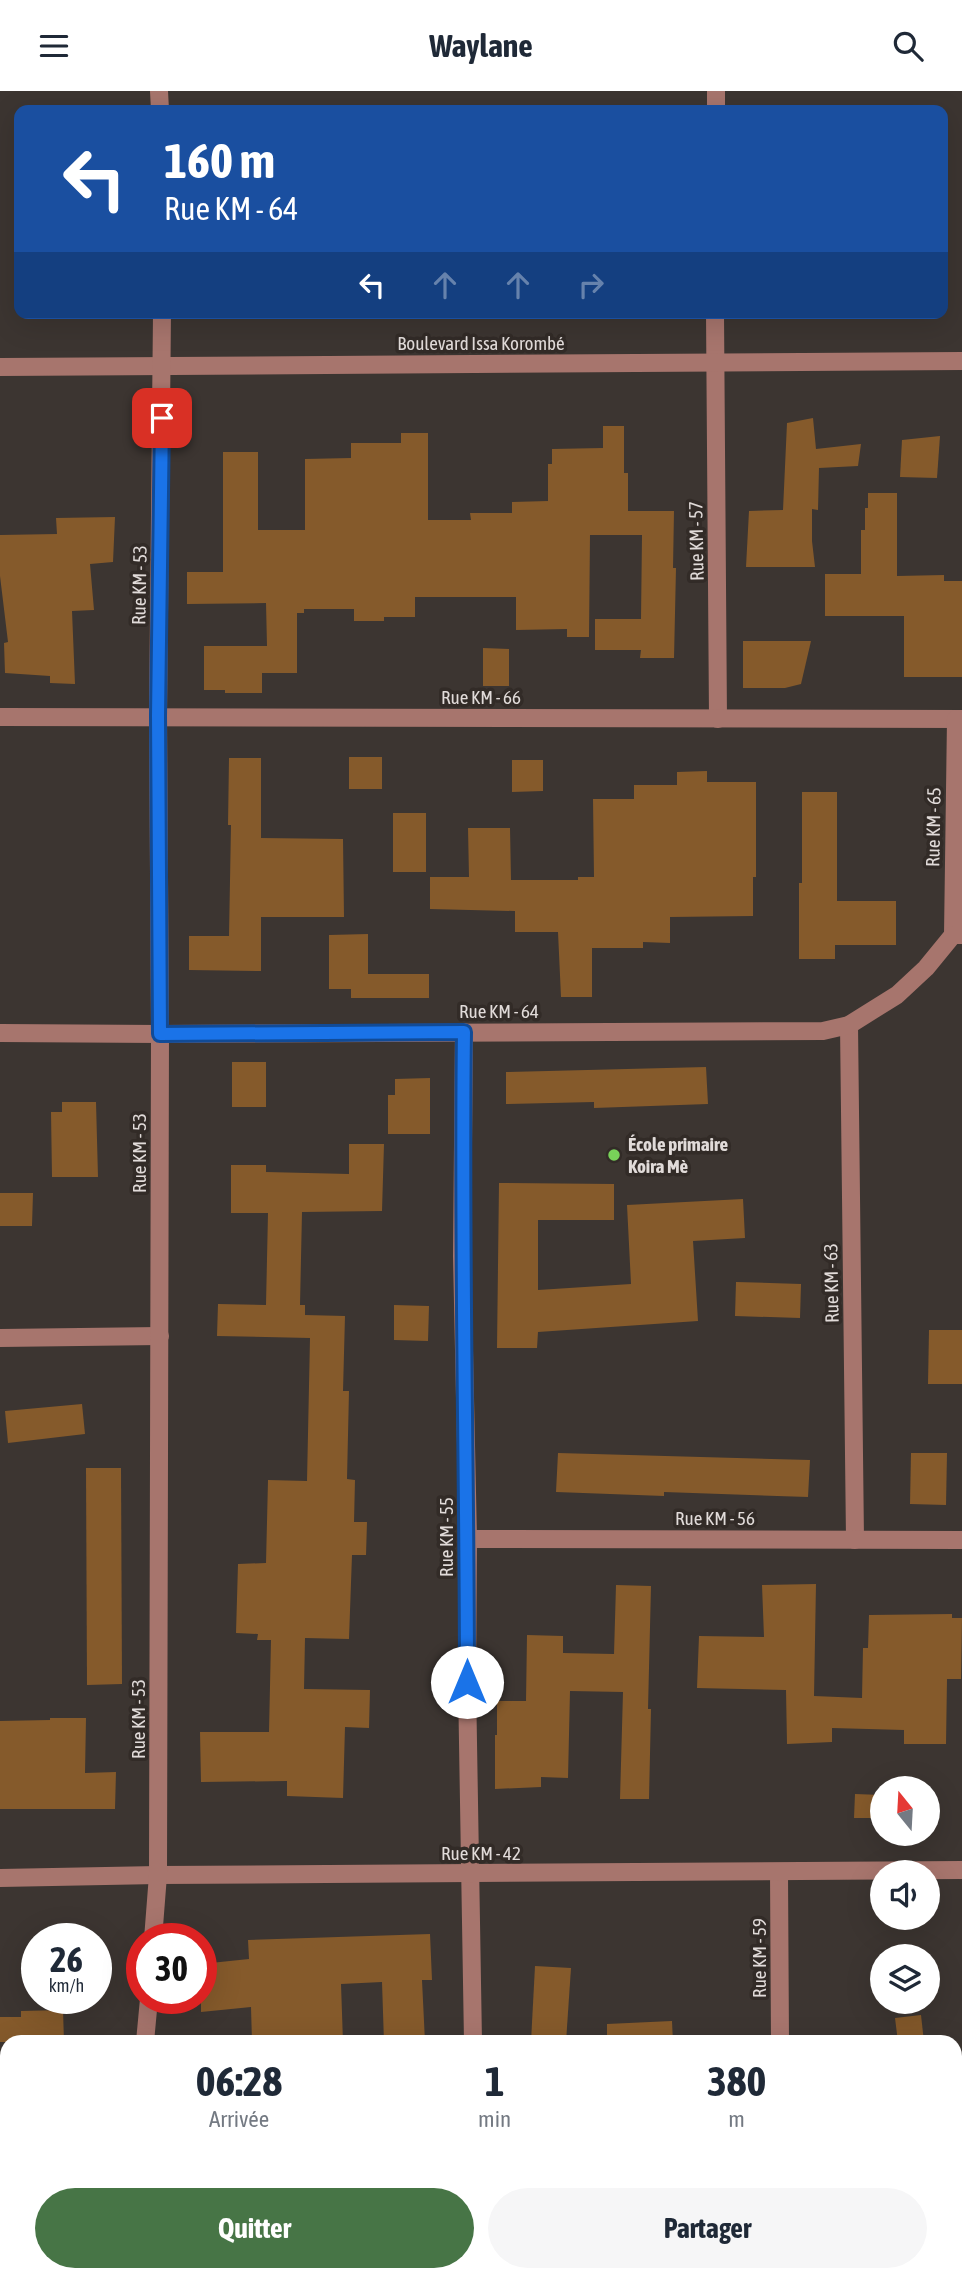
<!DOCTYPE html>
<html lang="fr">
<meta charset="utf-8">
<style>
:root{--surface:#fff;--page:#f6f6f7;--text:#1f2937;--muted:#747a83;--accent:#477546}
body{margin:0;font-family:"Asap Condensed",sans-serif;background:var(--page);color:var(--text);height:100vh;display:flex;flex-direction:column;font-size:26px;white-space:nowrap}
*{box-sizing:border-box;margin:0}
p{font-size:23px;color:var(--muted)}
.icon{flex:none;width:38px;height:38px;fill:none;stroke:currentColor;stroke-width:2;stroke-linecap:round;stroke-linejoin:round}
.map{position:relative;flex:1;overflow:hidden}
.sheet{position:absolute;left:0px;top:1944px;width:962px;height:247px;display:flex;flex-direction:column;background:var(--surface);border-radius:21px 21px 0 0;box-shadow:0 7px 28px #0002}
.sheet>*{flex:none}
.top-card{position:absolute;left:14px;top:14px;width:934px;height:214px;border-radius:14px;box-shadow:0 7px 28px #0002;background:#1a4fa0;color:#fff;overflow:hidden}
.needle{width:46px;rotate:342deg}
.fabs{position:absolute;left:870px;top:1685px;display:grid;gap:14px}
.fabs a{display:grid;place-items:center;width:70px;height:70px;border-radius:50%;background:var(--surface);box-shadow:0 7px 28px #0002;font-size:35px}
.speed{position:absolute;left:21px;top:1832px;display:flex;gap:14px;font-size:35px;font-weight:700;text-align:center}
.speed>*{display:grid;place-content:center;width:91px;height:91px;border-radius:50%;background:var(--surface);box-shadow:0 7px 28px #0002;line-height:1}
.speed small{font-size:18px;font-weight:400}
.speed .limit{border:10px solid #d22;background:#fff;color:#111}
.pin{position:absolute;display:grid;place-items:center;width:60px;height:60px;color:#fff;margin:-30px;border-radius:14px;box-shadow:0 4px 10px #0006}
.me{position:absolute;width:77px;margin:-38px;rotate:0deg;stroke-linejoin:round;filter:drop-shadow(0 0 5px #0008)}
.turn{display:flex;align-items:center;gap:24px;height:147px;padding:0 35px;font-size:32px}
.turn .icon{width:91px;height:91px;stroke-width:2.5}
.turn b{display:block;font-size:49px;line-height:60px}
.lanes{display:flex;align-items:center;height:66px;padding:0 35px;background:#0003;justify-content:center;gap:35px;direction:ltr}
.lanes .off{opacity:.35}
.eta{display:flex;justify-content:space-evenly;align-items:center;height:119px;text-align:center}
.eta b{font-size:42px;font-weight:700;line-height:49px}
.cta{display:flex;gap:14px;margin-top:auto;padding:14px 35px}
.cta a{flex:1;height:80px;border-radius:42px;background:var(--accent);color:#fff;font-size:28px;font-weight:700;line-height:80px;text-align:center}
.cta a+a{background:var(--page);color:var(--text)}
header{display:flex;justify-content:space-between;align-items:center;height:91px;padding:0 35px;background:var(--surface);font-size:32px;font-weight:700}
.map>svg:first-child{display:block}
.building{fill:#855a2b}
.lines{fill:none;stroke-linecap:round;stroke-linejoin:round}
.minor{stroke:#a7756d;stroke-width:18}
.route-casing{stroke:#114b97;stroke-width:18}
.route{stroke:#1a73e8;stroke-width:12}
.poi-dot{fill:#78d259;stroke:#322b27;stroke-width:2.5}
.labels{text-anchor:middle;stroke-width:7;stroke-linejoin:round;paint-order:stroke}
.street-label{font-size:19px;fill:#e1dbd9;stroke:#322b27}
.poi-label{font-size:19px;font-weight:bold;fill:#e1dbd9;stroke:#322b27;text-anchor:start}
</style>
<header><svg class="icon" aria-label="menu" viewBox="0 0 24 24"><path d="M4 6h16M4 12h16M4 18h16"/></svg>Waylane<svg class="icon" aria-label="search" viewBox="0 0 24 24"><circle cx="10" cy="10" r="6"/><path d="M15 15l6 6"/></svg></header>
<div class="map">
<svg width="962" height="2190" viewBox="0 0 962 2190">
<rect width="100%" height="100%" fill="#3c3531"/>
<g class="building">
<polygon points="813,327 816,358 861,353 858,375 819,377 818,419 812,418 812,450 815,476 746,476 749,420 783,419 787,332"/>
<polygon points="603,335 624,335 624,382 628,382 628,420 674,420 673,477 676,477 674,567 640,567 641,559 595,559 595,528 641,528 642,444 590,444 589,546 567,546 567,538 516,539 516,506 415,506 415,526 384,526 384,530 354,530 354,518 304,518 304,522 297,522 297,582 262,582 262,602 225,602 225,599 204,599 204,555 267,555 266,512 187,513 187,481 223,481 223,361 258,361 258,439 305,439 305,368 351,367 351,352 401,352 401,342 428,342 428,429 471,429 470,422 512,422 512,411 548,410 548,373 552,373 552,358 603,357"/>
<polygon points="940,345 937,387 900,386 902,349"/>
<polygon points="868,402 897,402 897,485 944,484 944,490 962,490 962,586 904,586 904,525 825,525 825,483 861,483 861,439 865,439 865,417 868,417"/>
<polygon points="115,426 113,471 90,473 94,519 72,520 75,593 50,592 50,585 5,582 4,552 8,551 0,485 0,444 57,443 56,427"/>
<polygon points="743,550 811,550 801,593 785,597 743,597"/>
<polygon points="483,557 509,558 509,595 483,595"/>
<rect x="349" y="666" width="33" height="32"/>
<polygon points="229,667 261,667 261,747 343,748 344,826 261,826 261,880 189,879 189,845 229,845 231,734 228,734"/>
<polygon points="512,669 543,669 543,700 512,701"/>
<polygon points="707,680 707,691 756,691 756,786 753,786 753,825 670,826 670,852 643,851 643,857 592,857 592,906 561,906 558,841 515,841 515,820 430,818 430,786 469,786 468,737 510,737 511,789 578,789 578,786 594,786 593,708 634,708 634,694 677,694 677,681"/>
<polygon points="802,701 837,701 837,810 896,810 896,854 835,854 835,868 799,868 799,792 802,792"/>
<rect x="393" y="722" width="33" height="59"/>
<polygon points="368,843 368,883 429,883 429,907 351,907 351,898 329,898 329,844"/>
<rect x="232" y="971" width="34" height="45"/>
<polygon points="706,976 708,1013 594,1017 594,1011 506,1013 506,981"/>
<polygon points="430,987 430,1043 388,1043 388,1004 395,1004 395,988"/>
<polygon points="62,1011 96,1011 98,1086 52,1086 51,1021 62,1021"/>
<polygon points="349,1053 384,1053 382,1120 302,1121 300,1214 305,1214 305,1224 345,1225 343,1300 349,1300 347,1388 355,1389 354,1431 367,1431 366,1464 352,1464 349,1548 305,1547 304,1598 370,1599 369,1637 345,1636 343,1707 287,1705 287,1690 201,1691 200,1641 269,1641 271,1549 257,1549 258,1543 236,1542 238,1473 266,1472 268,1389 307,1390 310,1247 217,1245 218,1213 266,1214 268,1122 231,1122 231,1074 266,1074 266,1081 349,1083"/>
<polygon points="499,1092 614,1093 614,1129 538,1129 538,1199 631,1193 627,1114 743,1108 745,1147 693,1150 698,1230 538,1241 537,1257 497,1257"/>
<polygon points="0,1102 33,1102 32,1135 0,1135"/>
<polygon points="736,1191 801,1193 800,1227 735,1225"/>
<polygon points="394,1214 429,1215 428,1250 394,1249"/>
<polygon points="929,1239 962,1239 962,1293 928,1293"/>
<polygon points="82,1313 85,1343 8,1352 5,1320"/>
<polygon points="558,1362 810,1369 808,1406 664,1401 664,1405 556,1401"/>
<polygon points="911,1362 947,1362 946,1414 910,1413"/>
<polygon points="86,1377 121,1377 122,1593 87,1594"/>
<polygon points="816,1493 814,1605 862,1607 863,1557 868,1557 869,1524 952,1523 952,1527 962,1527 961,1588 947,1588 946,1653 904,1653 904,1639 832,1637 832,1651 787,1653 786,1599 697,1597 699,1545 764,1546 762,1494"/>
<polygon points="616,1494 651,1495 648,1618 651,1618 649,1708 620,1708 623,1601 570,1600 568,1687 541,1686 541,1696 495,1698 495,1644 497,1644 497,1610 526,1610 527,1544 563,1545 563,1562 614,1563"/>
<polygon points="50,1627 86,1627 85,1682 116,1681 115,1718 0,1718 0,1630 50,1629"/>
<polygon points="855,1703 882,1704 882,1727 854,1727"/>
<polygon points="430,1843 432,1889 422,1889 425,1951 384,1951 382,1891 341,1893 343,1951 252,1951 251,1916 201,1921 201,1873 249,1868 248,1849"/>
<polygon points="535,1875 571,1877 566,1951 531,1951"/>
<polygon points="63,1919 64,1951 0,1951 0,1926 21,1926 21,1920"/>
<polygon points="921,1924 924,1951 898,1951 895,1927"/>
<polygon points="672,1930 673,1951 607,1951 607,1933"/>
</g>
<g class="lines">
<g class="minor">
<polyline points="159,0 160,19"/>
<polyline points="716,19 716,0"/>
<polyline points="715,222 718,628"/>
<polyline points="0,276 962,270"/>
<polyline points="0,626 962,628"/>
<polyline points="953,844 956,628"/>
<polyline points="849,934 855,1449"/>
<polyline points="464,941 462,1165 468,1448 467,1591 473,1951"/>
<polyline points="0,942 160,943 823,940 849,934 897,904 926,877 953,844 962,844"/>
<polyline points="0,1247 160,1245"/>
<polyline points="468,1448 962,1449"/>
<polyline points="779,1782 780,1951"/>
<polyline points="0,1787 158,1784 962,1779"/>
<polyline points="153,1848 158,1784 160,943 158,625 162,222"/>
<polyline points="145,1951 149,1908"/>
<polyline points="0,2116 7,2116"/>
<polyline points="476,2184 476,2190"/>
<polyline points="783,2184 783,2190"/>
<polyline points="124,2190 124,2184"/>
</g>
</g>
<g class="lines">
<defs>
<path id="route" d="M162,327L158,625L160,943L464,941C461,1158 467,1374 467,1591"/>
</defs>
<use href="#route" class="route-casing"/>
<use href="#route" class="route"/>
</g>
<circle class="poi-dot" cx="614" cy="1064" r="7"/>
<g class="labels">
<g class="street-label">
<text x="481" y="259">Boulevard Issa Korombé</text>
<text transform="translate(696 450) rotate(-91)" y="7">Rue KM - 57</text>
<text transform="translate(139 494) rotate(-89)" y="7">Rue KM - 53</text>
<text x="481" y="613">Rue KM - 66</text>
<text transform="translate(933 736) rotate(-89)" y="7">Rue KM - 65</text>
<text x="499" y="927">Rue KM - 64</text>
<text transform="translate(139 1062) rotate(-90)" y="7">Rue KM - 53</text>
<text transform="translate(831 1192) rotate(-91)" y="7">Rue KM - 63</text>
<text x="715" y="1434">Rue KM - 56</text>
<text transform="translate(446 1446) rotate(-90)" y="7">Rue KM - 55</text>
<text transform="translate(138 1628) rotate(-90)" y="7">Rue KM - 53</text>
<text x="481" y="1769">Rue KM - 42</text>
<text transform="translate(759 1867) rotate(-90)" y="7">Rue KM - 59</text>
</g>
<g class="poi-label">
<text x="628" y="1060">École primaire<tspan x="628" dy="22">Koira Mè</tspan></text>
</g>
</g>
</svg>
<div class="fabs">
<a><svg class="needle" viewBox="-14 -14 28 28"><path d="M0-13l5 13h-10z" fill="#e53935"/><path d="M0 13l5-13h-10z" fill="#747a83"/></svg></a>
<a><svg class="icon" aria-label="sound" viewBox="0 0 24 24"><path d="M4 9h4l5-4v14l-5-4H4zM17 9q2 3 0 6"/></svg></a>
<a><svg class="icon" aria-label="layers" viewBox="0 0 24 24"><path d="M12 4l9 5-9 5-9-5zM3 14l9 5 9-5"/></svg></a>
</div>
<div class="speed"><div>26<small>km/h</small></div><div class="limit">30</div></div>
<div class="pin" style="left:162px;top:327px;background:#d93025"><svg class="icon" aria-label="arrive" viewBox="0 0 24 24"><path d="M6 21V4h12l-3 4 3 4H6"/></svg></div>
<svg class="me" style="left:467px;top:1591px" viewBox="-20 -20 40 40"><circle r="19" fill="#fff"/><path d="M0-13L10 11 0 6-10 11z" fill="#1a73e8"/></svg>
<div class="top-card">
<div class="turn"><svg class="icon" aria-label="left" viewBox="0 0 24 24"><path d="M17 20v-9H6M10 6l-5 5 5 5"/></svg><div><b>160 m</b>Rue KM - 64</div></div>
<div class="lanes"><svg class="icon" aria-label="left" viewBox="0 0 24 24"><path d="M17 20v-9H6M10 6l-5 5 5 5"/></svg><svg class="icon off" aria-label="ahead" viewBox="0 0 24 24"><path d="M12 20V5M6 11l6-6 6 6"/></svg><svg class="icon off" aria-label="ahead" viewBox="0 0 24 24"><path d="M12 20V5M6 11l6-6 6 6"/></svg><svg class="icon off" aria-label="right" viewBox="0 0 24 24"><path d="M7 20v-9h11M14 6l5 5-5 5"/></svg></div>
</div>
<section class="sheet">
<div class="eta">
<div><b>06:28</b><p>Arrivée</p></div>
<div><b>1</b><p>min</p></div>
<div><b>380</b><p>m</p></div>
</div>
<div class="cta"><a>Quitter</a><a>Partager</a></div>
</section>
</div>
